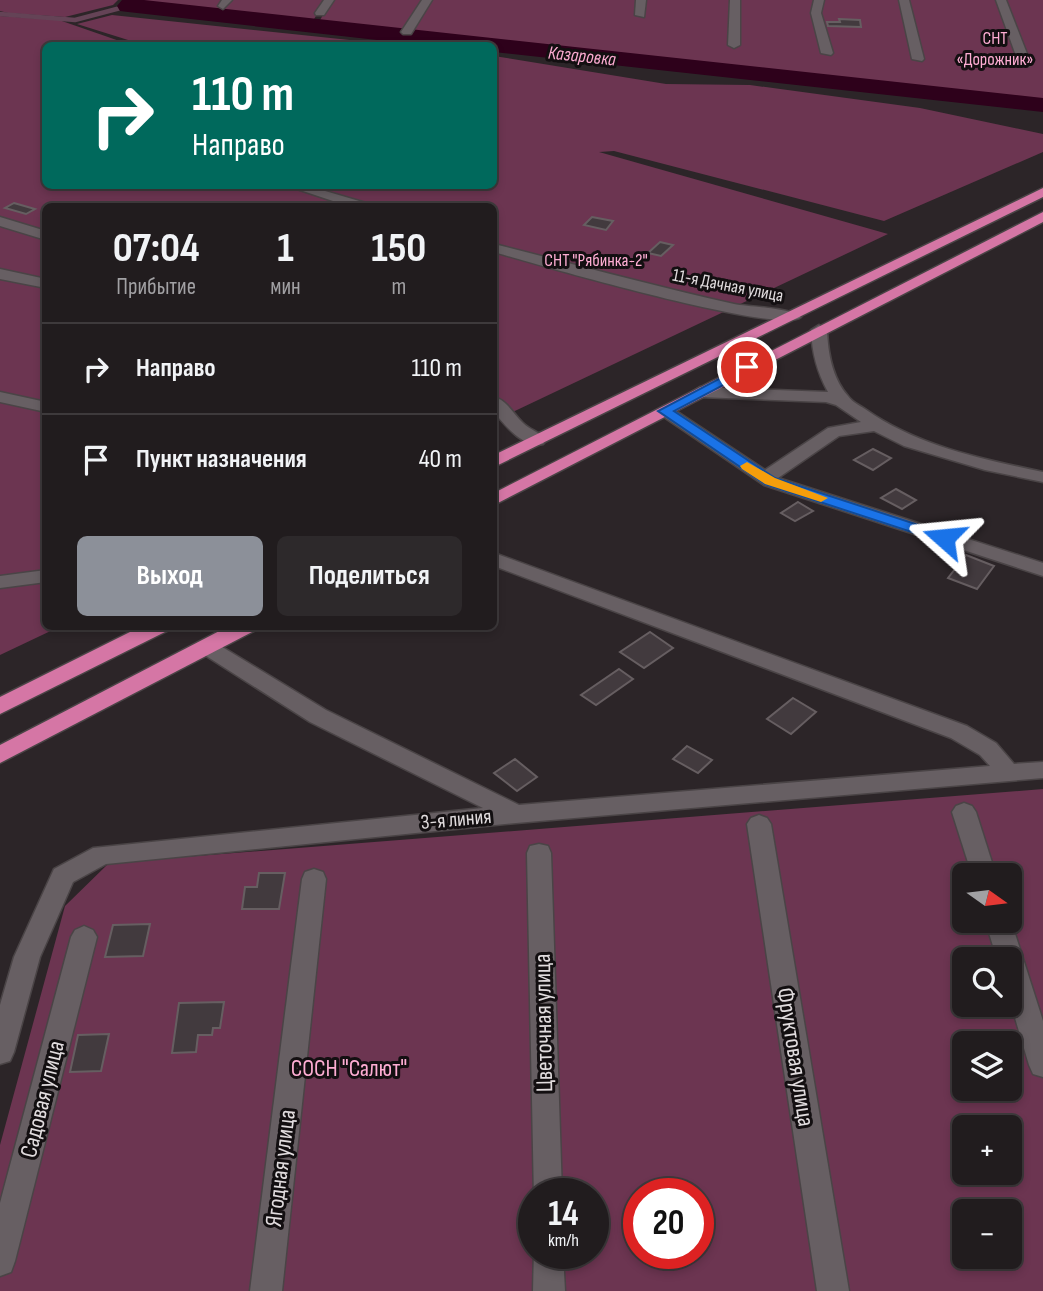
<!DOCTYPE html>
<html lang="ru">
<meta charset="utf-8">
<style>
:root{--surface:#211c1e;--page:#2d292b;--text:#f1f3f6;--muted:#a2a1a4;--line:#3e3a3c;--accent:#8c9099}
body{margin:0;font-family:"Sofia Sans Condensed",sans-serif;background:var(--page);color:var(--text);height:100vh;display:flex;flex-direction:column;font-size:26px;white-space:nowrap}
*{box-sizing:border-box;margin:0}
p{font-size:23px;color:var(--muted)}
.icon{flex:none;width:38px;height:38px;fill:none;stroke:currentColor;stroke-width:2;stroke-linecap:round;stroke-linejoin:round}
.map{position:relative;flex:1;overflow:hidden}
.side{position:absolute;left:42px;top:203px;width:455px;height:427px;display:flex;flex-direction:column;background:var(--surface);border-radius:10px;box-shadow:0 4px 10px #0003,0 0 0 2px var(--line)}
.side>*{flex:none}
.top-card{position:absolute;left:42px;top:42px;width:455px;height:147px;border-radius:10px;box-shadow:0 4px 10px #0003,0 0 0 2px var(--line);background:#00695c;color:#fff;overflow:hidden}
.needle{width:46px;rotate:104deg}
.buttons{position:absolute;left:952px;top:863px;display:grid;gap:14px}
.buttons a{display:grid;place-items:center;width:70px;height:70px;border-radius:10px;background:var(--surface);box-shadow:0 4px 10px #0003,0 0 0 2px var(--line);font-size:35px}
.speed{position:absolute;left:518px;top:1178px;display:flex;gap:14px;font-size:35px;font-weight:700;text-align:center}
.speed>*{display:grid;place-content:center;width:91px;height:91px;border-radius:50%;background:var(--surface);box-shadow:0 4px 10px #0003,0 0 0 2px var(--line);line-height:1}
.speed small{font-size:18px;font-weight:400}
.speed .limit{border:10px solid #d22;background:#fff;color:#111}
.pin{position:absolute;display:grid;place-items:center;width:60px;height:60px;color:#fff;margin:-30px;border:4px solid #fff;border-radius:50%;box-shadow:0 2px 7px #0007}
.me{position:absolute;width:77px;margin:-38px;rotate:288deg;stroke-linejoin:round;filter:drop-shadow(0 0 5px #0008)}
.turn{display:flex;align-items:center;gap:24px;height:147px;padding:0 35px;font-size:32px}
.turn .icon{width:91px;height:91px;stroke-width:2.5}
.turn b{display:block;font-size:49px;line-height:60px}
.eta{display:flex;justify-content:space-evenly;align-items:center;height:119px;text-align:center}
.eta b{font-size:42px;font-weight:700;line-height:49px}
.cta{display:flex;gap:14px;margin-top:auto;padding:14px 35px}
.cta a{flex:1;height:80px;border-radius:10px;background:var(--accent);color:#fff;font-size:28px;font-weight:700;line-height:80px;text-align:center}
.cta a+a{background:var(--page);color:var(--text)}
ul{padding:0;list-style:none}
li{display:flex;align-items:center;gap:21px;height:91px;padding:0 35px;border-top:2px solid var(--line)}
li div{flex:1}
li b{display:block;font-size:26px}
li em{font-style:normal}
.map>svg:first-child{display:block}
.green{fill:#6c3551;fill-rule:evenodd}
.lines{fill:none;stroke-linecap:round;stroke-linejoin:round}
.stream{stroke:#644356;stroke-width:4.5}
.river{fill:#2e011b;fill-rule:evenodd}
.building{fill:#423a3e;stroke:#665e61;stroke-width:2}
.minor-casing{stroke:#4a4446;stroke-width:3}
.highway-casing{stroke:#4a4446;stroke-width:3}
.minor{fill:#675f63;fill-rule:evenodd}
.highway{fill:#d576a5;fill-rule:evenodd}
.route{fill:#1a73e8;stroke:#114b97;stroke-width:2}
.slow{fill:#f59e0b}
.labels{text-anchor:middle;stroke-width:6;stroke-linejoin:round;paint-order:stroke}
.far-park-label{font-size:18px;fill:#feadd3;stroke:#130f11}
.far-street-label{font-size:18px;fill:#e1dcde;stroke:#130f11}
.far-water-label{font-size:19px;font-style:italic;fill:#fcabd1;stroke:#130f11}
.street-label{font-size:21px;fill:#e1dcde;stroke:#130f11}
.near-street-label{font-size:24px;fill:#e1dcde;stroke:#130f11}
.near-park-label{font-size:24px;fill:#feadd3;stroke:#130f11}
</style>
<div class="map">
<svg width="1043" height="1291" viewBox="0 0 1043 1291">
<rect width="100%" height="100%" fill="#2c2528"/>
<g class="green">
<polygon points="0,0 118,0 113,5 65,17 8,13 0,11"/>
<polygon points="141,0 326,0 311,24 137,5"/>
<polygon points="332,0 1043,0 1043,102 317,25"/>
<polygon points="112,15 388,44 388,45 144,45 77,24"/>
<polygon points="0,16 59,20 131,45 46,46 46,186 494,186 494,56 666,84 750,85 920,108 1043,134 1043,152 884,221 614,151 599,152 888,234 494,421 494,206 46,206 46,626 59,627 0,655"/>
<path d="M1043,789V1291H0V1145L65,906L109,863ZM964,875H1010V920H964ZM964,959H1010V1004H964ZM964,1043H1010V1088H964ZM964,1127H1010V1172H964ZM534,1194H593V1253H534ZM639,1194H698V1253H639ZM964,1211H1010V1256H964Z"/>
</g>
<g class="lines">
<polyline class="stream" points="0,14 75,20 128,6"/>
<polygon class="river" points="122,0 144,0 1043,98 1043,112 494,52 494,46 431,46 128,12 120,11 117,6"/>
</g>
<g class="building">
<polygon points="839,19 860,20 861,27 828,26 827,22 840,22"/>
<polygon points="14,203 35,209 26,214 5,208"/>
<polygon points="592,217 613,221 606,230 584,225"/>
<polygon points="660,242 673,245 661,256 648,253"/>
<polygon points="873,449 891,458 873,470 854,460"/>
<polygon points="896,489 916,500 902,509 881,498"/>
<polygon points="798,502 813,511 795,521 781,513"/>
<polygon points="966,555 994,566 977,589 948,578"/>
<polygon points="650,632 673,648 644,668 620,652"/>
<polygon points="619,669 633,679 596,705 581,695"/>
<polygon points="793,698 816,712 791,734 767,719"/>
<polygon points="687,746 712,760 698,773 673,759"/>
<polygon points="515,759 537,777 517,791 494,773"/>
<polygon points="259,873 285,873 279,909 242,909 245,887 257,887"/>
<polygon points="150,924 143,956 105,957 113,925"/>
<polygon points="224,1002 220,1028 213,1028 212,1035 198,1035 196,1052 172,1053 179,1003"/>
<polygon points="109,1034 101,1071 70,1072 78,1035"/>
</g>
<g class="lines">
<defs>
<g id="minor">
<polygon points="222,0 232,0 223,9 218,6"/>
<polygon points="324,0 334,0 324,15 316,15 315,13"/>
<polygon points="422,0 432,0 411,34 403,34 401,32"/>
<polygon points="636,0 646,0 644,17 635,15"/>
<polygon points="730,0 740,0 740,45 734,48 728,45"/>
<polygon points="814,0 824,0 821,13 833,53 831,55 821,53 811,13"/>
<polygon points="899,0 909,0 924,59 922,61 912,59"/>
<polygon points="996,0 1006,0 1031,64 1029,66 1019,64"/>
<polygon points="288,186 308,186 366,203 368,206 348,206"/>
<polygon points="0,217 46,231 46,240 0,226"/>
<path d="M494,244C574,264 653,286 734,304C749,307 792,308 801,317C782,336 532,263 494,252Z"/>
<polygon points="0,269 46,279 46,288 0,279"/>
<path d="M819,325L827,330C828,353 832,378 848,396C852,402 859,405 865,409C917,446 982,459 1043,472V482L985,470L904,446L874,431L839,436L778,478L1043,563V576L764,485L655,411L664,406L670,407L765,470L828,428L861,422L836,405L826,402L700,397L692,392L700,387L828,392C817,372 812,353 811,330Z"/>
<polygon points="0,392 46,402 46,412 0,402"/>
<path d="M494,397C507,400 514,415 523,423C530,430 540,432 546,440L543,444C523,449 505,425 494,412Z"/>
<polygon points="494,553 967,726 996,743 1014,764 1043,762 1043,778 516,823 106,864 73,882 40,957 14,1052 10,1061 0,1064 0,1005 14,957 54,869 93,848 483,808 310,722 200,652 196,647 200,642 214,642 326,710 519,805 990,766 980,755 951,738 494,566"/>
<polygon points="46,570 46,582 0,588 0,576"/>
<polygon points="964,803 972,806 976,812 996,875 972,875 952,812 956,806"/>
<polygon points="759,815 767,818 771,824 849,1291 817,1291 747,824 751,818"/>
<polygon points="539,844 548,846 551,853 562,1194 534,1194 534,1198 527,853 530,846"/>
<polygon points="314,869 323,872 326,879 282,1291 250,1291 302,879 305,872"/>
<polygon points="1010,918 1043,1021 1043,1077 1033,1074 1029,1065 1010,1001 1010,959 997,959 985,920 1010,920"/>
<polygon points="84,926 93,930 97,937 15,1261 11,1272 0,1276 0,1203 71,937 75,930"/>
<polygon points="534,1250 534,1253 563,1253 565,1291 533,1291"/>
</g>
<g id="highway">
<polygon points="1043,188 1043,197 494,467 494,455"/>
<polygon points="1043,212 1043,222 494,505 494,493"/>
<polygon points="142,626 170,626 167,631 0,714 0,697"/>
<polygon points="229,626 257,626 254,631 0,763 0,745"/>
</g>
</defs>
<use href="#minor" class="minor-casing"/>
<use href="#highway" class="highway-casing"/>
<use href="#minor" class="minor"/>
<use href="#highway" class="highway"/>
</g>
<polygon class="route" points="747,364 754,367 752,370 674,411 775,478 949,535 951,538 949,541 939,541 765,484 658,411"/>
<polygon class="slow" points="747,462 775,478 828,498 821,502 765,484 742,469 740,466"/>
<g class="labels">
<g class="far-park-label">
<text x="995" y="44">СНТ<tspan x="995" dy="21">«Дорожник»</tspan></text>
<text x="596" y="266">СНТ "Рябинка-2"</text>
</g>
<g class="far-street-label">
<text transform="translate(728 285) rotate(11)" y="6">11-я Дачная улица</text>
</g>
<g class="far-water-label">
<text transform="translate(582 55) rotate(6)" y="7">Казаровка</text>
</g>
<g class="street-label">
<text transform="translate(456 819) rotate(-5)" y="7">3-я линия</text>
</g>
<g class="near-street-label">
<text transform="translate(543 1023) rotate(-91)" y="8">Цветочная улица</text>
<text transform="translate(796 1057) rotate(81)" y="8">Фруктовая улица</text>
<text transform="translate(42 1099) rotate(-76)" y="8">Садовая улица</text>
<text transform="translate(280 1168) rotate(-83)" y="8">Ягодная улица</text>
</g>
<g class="near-park-label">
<text x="349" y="1076">СОСН "Салют"</text>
</g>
</g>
</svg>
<div class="buttons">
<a><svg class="needle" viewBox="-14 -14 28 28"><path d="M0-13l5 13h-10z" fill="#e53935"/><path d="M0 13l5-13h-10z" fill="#a2a1a4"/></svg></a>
<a><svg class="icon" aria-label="search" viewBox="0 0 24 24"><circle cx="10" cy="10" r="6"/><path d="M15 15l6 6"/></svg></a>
<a><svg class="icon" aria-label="layers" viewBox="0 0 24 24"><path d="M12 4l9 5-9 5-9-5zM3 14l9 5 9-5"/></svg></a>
<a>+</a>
<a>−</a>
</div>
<div class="speed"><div>14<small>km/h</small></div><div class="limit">20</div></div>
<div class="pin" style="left:747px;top:367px;background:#d93025"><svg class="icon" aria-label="arrive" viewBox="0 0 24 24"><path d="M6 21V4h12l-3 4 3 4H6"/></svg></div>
<svg class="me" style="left:944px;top:538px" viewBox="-20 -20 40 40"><path d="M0-17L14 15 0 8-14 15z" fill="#1a73e8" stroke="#fff" stroke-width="4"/></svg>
<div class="top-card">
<div class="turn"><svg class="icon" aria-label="right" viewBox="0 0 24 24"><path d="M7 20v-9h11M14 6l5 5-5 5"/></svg><div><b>110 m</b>Направо</div></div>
</div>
<section class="side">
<div class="eta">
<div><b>07:04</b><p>Прибытие</p></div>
<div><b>1</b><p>мин</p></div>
<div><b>150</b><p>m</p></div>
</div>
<ul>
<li><svg class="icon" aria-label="right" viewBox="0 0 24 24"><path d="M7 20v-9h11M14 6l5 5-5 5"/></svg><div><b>Направо</b></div><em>110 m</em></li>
<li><svg class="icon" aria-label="arrive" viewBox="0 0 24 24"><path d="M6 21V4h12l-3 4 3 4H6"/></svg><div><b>Пункт назначения</b></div><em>40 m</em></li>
</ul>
<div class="cta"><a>Выход</a><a>Поделиться</a></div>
</section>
</div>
